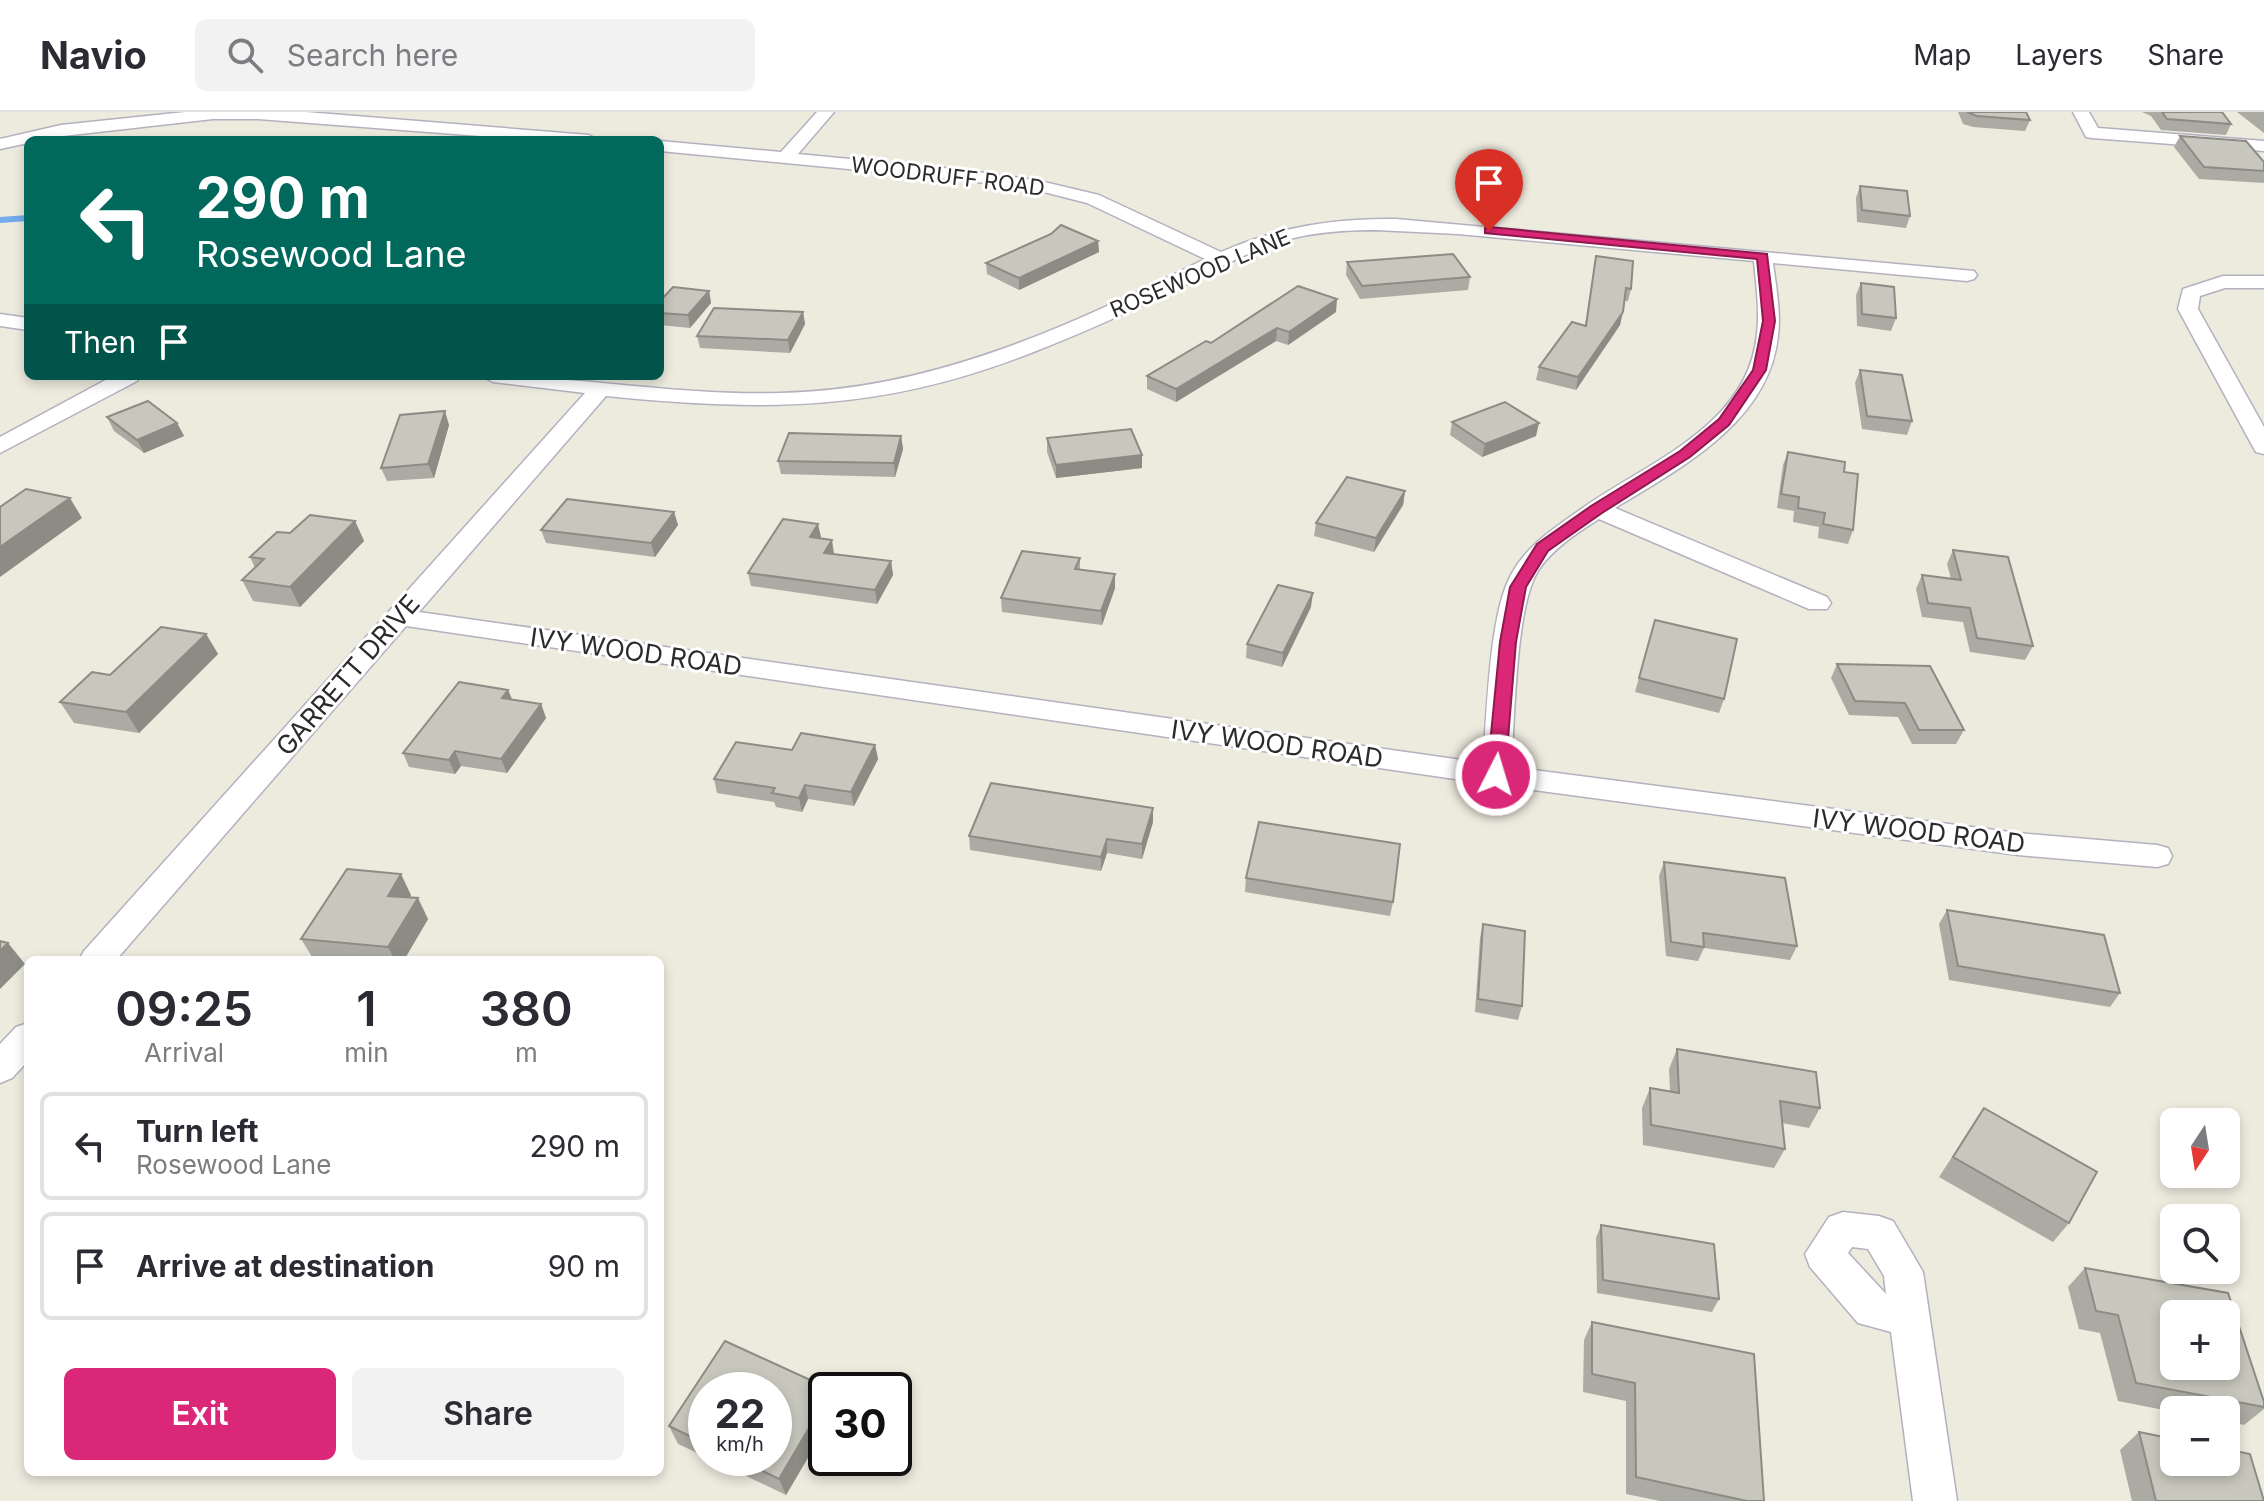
<!DOCTYPE html>
<meta charset="utf-8">
<style>
:root{--surface:#fff;--page:#f2f2f3;--text:#2b2b33;--muted:#7c7c81;--line:#e1e1e2;--accent:#db2777}
body{margin:0;font-family:Inter,sans-serif;background:var(--page);color:var(--text);height:100vh;display:flex;flex-direction:column;font-size:30px;white-space:nowrap}
*{box-sizing:border-box;margin:0}
p{font-size:26px;color:var(--muted)}
.icon{flex:none;width:44px;height:44px;fill:none;stroke:currentColor;stroke-width:2;stroke-linecap:round;stroke-linejoin:round}
.map{position:relative;flex:1;overflow:hidden}
.sheet{position:absolute;left:24px;top:844px;width:640px;height:520px;display:flex;flex-direction:column;background:var(--surface);border-radius:12px;box-shadow:0 4px 12px #0003}
.sheet>*{flex:none}
.banner{position:absolute;left:24px;top:24px;width:640px;height:244px;border-radius:12px;box-shadow:0 4px 12px #0003;background:#00695c;color:#fff;overflow:hidden}
.needle{width:52px;rotate:192deg}
.fabs{position:absolute;left:2160px;top:996px;display:grid;gap:16px}
.fabs a{display:grid;place-items:center;width:80px;height:80px;border-radius:12px;background:var(--surface);box-shadow:0 4px 12px #0003;font-size:40px}
.speed{position:absolute;left:688px;top:1260px;display:flex;gap:16px;font-size:40px;font-weight:700;text-align:center}
.speed>*{display:grid;place-content:center;width:104px;height:104px;border-radius:50%;background:var(--surface);box-shadow:0 4px 12px #0003;line-height:1}
.speed small{font-size:20px;font-weight:400}
.speed .limit{border:4px solid #111;border-radius:12px;background:#fff;color:#111}
.pin{position:absolute;display:grid;place-items:center;width:68px;height:68px;color:#fff;margin:-82px -34px;border-radius:50% 50% 50% 0;rotate:-45deg;box-shadow:0 0 8px #0007}
.pin .icon{rotate:45deg}
.me{position:absolute;width:88px;margin:-44px;rotate:5deg;stroke-linejoin:round;filter:drop-shadow(0 0 6px #0008)}
.turn{display:flex;align-items:center;gap:28px;height:168px;padding:0 40px;font-size:36px}
.turn .icon{width:104px;height:104px;stroke-width:2.5}
.turn b{display:block;font-size:56px;line-height:68px}
.then{display:flex;align-items:center;height:76px;padding:0 40px;background:#0003;gap:16px;font-size:30px}
.eta{display:flex;justify-content:space-evenly;align-items:center;height:136px;text-align:center}
.eta b{font-size:48px;font-weight:600;line-height:56px}
.action{display:flex;gap:16px;margin-top:auto;padding:16px 40px}
.action a{flex:1;height:92px;border-radius:12px;background:var(--accent);color:#fff;font-size:32px;font-weight:600;line-height:92px;text-align:center}
.action a+a{background:var(--page);color:var(--text)}
ul{padding:0;list-style:none}
li{display:flex;align-items:center;gap:24px;height:108px;margin:0 16px 12px;padding:0 24px;border:4px solid var(--line);border-radius:12px}
li div{flex:1}
li b{display:block;font-size:30px}
li em{font-style:normal}
header{display:flex;align-items:center;gap:48px;box-sizing:border-box;height:112px;padding:0 40px;background:var(--surface);border-bottom:2px solid var(--line)}
header strong{font-size:38px}
nav{display:flex;gap:44px;margin-inline-start:auto;font-size:28px}
.search{width:560px;height:72px;background:var(--page);display:flex;align-items:center;gap:20px;box-sizing:border-box;padding:0 28px;border-radius:12px;color:var(--muted);font-size:30px}
.map>svg:first-child{display:block}
.lines{fill:none;stroke-linecap:round;stroke-linejoin:round}
.stream{stroke:#73abec;stroke-width:6}
.minor-casing{stroke:#b3b1bf;stroke-width:3}
.minor{fill:#fff;fill-rule:evenodd}
.wall{fill:#acaba3}
.shaded-wall{fill:#8c8b84}
.building{fill:#c8c7bd;stroke:#8c8b84;stroke-width:2;fill-rule:evenodd}
.route{fill:#db2777;stroke:#8e194d;stroke-width:2}
.labels{text-anchor:middle;stroke-width:6;stroke-linejoin:round;paint-order:stroke}
.far-street-label{font-size:22px;fill:#2b2b2b;stroke:#fff}
.street-label{font-size:26px;fill:#2b2b2b;stroke:#fff}
</style>
<header>
<strong>Navio</strong>
<div class="search"><svg class="icon" aria-label="search" viewBox="0 0 24 24"><circle cx="10" cy="10" r="6"/><path d="M15 15l6 6"/></svg>Search here</div>
<nav><a>Map</a><a>Layers</a><a>Share</a></nav>
</header>
<div class="map">
<svg width="2264" height="1389" viewBox="0 0 2264 1389">
<rect width="100%" height="100%" fill="#edeade"/>
<g class="lines">
<polyline class="stream" points="0,108 28,106"/>
<defs>
<g id="minor">
<polygon points="185,0 306,0 589,23 597,28 533,28 258,7 213,7 28,28 28,31 0,37 0,27 61,13"/>
<path d="M817,0H834L798,42L964,58L1040,69L1099,83L1221,140C1278,115 1334,106 1396,107L1974,159L1977,163L1974,167L1967,169L1773,151C1776,175 1781,200 1778,224C1769,310 1681,356 1615,396L1827,485L1831,491L1827,497H1809L1599,407C1577,421 1552,437 1538,459C1515,496 1515,608 1511,655L2018,721L2157,733L2168,736L2172,744L2168,752L2157,755L2018,743L1496,673L406,514L116,848H79L84,839L585,281L493,270L482,264C582,264 680,284 780,281C933,278 1070,214 1205,147L1087,91L1040,79L964,68L660,39V29L781,40ZM1376,118L1458,122L1754,149C1756,173 1760,198 1757,222C1748,314 1650,349 1584,395C1556,415 1526,433 1510,465C1489,505 1487,603 1483,651L419,500L606,284C767,300 884,300 1036,239C1085,220 1133,198 1181,175C1215,158 1248,139 1286,128C1315,120 1346,118 1376,118Z"/>
<polygon points="2073,0 2089,0 2098,16 2264,29 2264,39 2092,26 2086,25"/>
<polygon points="2223,164 2264,164 2264,176 2225,176 2200,184 2198,197 2264,315 2264,342 2256,340 2253,335 2178,197 2183,177"/>
<polygon points="0,202 28,206 28,218 0,214"/>
<polygon points="113,264 140,264 137,269 0,341 0,325"/>
<polygon points="28,911 28,949 12,966 0,971 0,932 16,915"/>
<path d="M1843,1100L1879,1104L1893,1109L1923,1160L1957,1389H1913L1891,1220L1858,1211L1810,1155L1805,1142L1829,1105ZM1852,1135L1868,1137L1884,1164L1886,1182L1848,1141Z"/>
</g>
</defs>
<use href="#minor" class="minor-casing"/>
<use href="#minor" class="minor"/>
</g>
<g class="wall">
<polygon points="1958,0 2026,0 2030,8 2025,19 1973,15 1963,12"/>
<polygon points="2142,0 2222,0 2231,12 2226,23 2161,18 2151,4"/>
<polygon points="2237,0 2264,0 2264,21"/>
<polygon points="2180,24 2264,50 2264,71 2199,67 2174,35"/>
<polygon points="1860,74 1910,104 1906,116 1857,110 1856,86"/>
<polygon points="1098,129 1099,140 1019,178 987,162 986,151"/>
<polygon points="1596,144 1631,177 1628,189 1624,189 1620,213 1576,278 1536,268 1539,255 1585,213"/>
<polygon points="1347,150 1470,165 1468,178 1360,187 1346,163"/>
<polygon points="1861,171 1896,206 1891,219 1857,214 1856,183"/>
<polygon points="709,179 711,191 690,216 660,213 660,189"/>
<polygon points="803,200 805,212 790,241 700,236 697,224"/>
<polygon points="1336,200 1288,233 1276,229 1176,290 1147,277 1147,264 1211,231"/>
<polygon points="1860,258 1912,309 1907,323 1862,317 1855,271"/>
<polygon points="107,305 177,311 184,324 144,341 114,319"/>
<polygon points="1452,310 1536,324 1482,345 1450,323"/>
<polygon points="449,313 434,366 387,369 381,356"/>
<polygon points="901,324 903,337 895,365 781,362 778,349"/>
<polygon points="1047,326 1142,343 1142,356 1056,366 1047,340"/>
<polygon points="1788,340 1844,360 1853,418 1848,432 1818,426 1819,415 1793,410 1794,399 1777,396 1783,353"/>
<polygon points="1405,379 1403,393 1374,440 1314,424 1316,411"/>
<polygon points="674,400 678,413 655,445 546,431 541,418"/>
<polygon points="355,409 364,429 300,495 253,489 242,468 255,456 250,445 290,421"/>
<polygon points="821,425 834,442 891,449 893,463 877,492 751,474 748,461"/>
<polygon points="1953,438 2033,534 2025,548 1970,540 1963,510 1922,505 1916,477 1922,463 1951,467 1947,452"/>
<polygon points="1080,446 1080,457 1115,476 1102,513 1002,500 1001,486"/>
<polygon points="1311,495 1282,555 1246,546 1247,532"/>
<polygon points="1655,508 1724,587 1719,601 1635,580"/>
<polygon points="206,522 218,542 139,621 74,611 60,590 110,563"/>
<polygon points="1837,552 1964,618 1956,632 1912,632 1898,605 1849,603 1831,566"/>
<polygon points="508,578 512,587 541,592 546,606 507,661 461,654 455,662 409,655 403,641"/>
<polygon points="875,633 878,647 854,694 808,687 802,700 776,695 774,690 717,681 714,667 792,638"/>
<polygon points="1153,710 1142,747 1107,741 1101,759 970,738 969,724"/>
<polygon points="1664,750 1797,834 1790,848 1704,836 1698,849 1666,844 1659,764"/>
<polygon points="1246,766 1393,790 1390,804 1245,780"/>
<polygon points="411,783 409,786 428,807 404,848 314,848 301,827"/>
<polygon points="1947,798 2120,881 2110,895 1949,868 1939,812"/>
<polygon points="1483,812 1522,894 1518,908 1475,900 1480,826"/>
<polygon points="1677,937 1820,996 1809,1016 1782,1011 1785,1037 1774,1056 1643,1033 1642,996 1650,976 1670,979 1669,957"/>
<polygon points="1984,996 2069,1111 2053,1130 1939,1065"/>
<polygon points="1601,1113 1719,1187 1712,1200 1597,1181 1596,1126"/>
<polygon points="2085,1156 2264,1290 2264,1297 2244,1313 2226,1309 2226,1298 2174,1298 2174,1300 2118,1289 2100,1221 2079,1217 2068,1175"/>
<polygon points="1592,1210 1764,1389 1660,1389 1626,1382 1626,1289 1583,1280 1584,1228"/>
<polygon points="725,1229 832,1278 826,1278 826,1315 786,1383 708,1346 774,1346 774,1278 706,1278 706,1345 678,1332 669,1314"/>
<polygon points="2139,1320 2264,1389 2132,1389 2120,1338"/>
</g>
<g class="shaded-wall">
<polygon points="1098,129 1099,140 1019,178 1019,166"/>
<polygon points="709,179 711,191 690,216 688,203"/>
<polygon points="1337,187 1336,200 1288,233 1289,220"/>
<polygon points="803,200 805,212 790,241 788,228"/>
<polygon points="1623,200 1620,213 1576,278 1578,265"/>
<polygon points="1277,216 1276,229 1176,290 1176,277"/>
<polygon points="445,299 449,313 434,366 428,352"/>
<polygon points="177,311 184,324 144,341 137,328"/>
<polygon points="1539,311 1536,324 1482,345 1485,332"/>
<polygon points="901,324 903,337 895,365 894,351"/>
<polygon points="1142,343 1142,356 1056,366 1056,353"/>
<polygon points="1405,379 1403,393 1374,440 1376,426"/>
<polygon points="70,386 82,406 0,465 0,435"/>
<polygon points="674,400 678,413 655,445 651,431"/>
<polygon points="355,409 364,429 300,495 290,475"/>
<polygon points="818,412 821,425 813,438 810,425"/>
<polygon points="832,428 834,442 824,441"/>
<polygon points="891,449 893,463 877,492 875,478"/>
<polygon points="1115,462 1115,476 1102,513 1101,499"/>
<polygon points="1313,481 1311,495 1282,555 1283,541"/>
<polygon points="206,522 218,542 139,621 126,600"/>
<polygon points="508,578 514,592 502,586"/>
<polygon points="541,592 546,606 507,661 501,647"/>
<polygon points="875,633 878,647 854,694 851,680"/>
<polygon points="455,639 461,654 455,662 449,648"/>
<polygon points="805,673 808,687 802,700 799,686"/>
<polygon points="1153,696 1153,710 1142,747 1142,732"/>
<polygon points="1107,727 1107,741 1101,759 1101,745"/>
<polygon points="401,762 411,783 398,804 388,784"/>
<polygon points="418,786 428,807 404,848 395,848 388,835"/>
<polygon points="8,831 25,852 0,877 0,839"/>
<polygon points="826,1287 826,1315 786,1383 779,1367"/>
</g>
<g class="building">
<polygon points="1967,0 2026,0 2030,8 1977,4"/>
<polygon points="2162,0 2222,0 2231,12 2167,7"/>
<polygon points="2180,24 2246,29 2264,50 2264,59 2204,55"/>
<polygon points="1860,74 1907,79 1910,104 1862,98"/>
<polygon points="1061,113 1098,129 1019,166 986,151 1051,122"/>
<polygon points="1453,142 1470,165 1362,174 1347,150"/>
<polygon points="1596,144 1633,149 1631,177 1626,176 1623,200 1578,265 1539,255 1572,210 1586,214"/>
<polygon points="1861,171 1894,175 1896,206 1862,202"/>
<polygon points="1298,174 1337,187 1289,220 1277,216 1176,277 1147,264 1206,229 1211,231"/>
<polygon points="673,175 709,179 688,203 660,201 660,189"/>
<polygon points="714,196 803,200 788,228 697,224"/>
<polygon points="1860,258 1902,263 1912,309 1867,304"/>
<polygon points="148,289 177,311 137,328 107,305"/>
<polygon points="1505,290 1539,311 1485,332 1452,310"/>
<polygon points="445,299 428,352 381,356 400,303"/>
<polygon points="1131,317 1142,343 1056,353 1047,326"/>
<polygon points="789,321 901,324 894,351 778,349"/>
<polygon points="1788,340 1845,350 1844,360 1858,362 1853,418 1823,412 1825,401 1798,396 1799,385 1781,382"/>
<polygon points="1347,365 1405,379 1376,426 1316,411"/>
<polygon points="26,377 70,386 0,435 0,395"/>
<polygon points="567,387 674,400 651,431 541,418"/>
<polygon points="310,403 355,409 290,475 242,468 264,447 250,445 277,420 290,421"/>
<polygon points="783,407 818,412 810,425 832,428 824,441 891,449 875,478 748,461"/>
<polygon points="1953,438 2008,445 2033,534 1977,526 1970,496 1928,491 1922,463 1961,468"/>
<polygon points="1022,439 1080,446 1075,457 1115,462 1101,499 1001,486"/>
<polygon points="1278,473 1313,481 1283,541 1247,532"/>
<polygon points="1655,508 1737,527 1724,587 1639,566"/>
<polygon points="161,515 206,522 126,600 60,590 92,560 110,563"/>
<polygon points="1837,552 1930,554 1964,618 1919,618 1905,591 1855,589"/>
<polygon points="459,570 508,578 502,586 541,592 501,647 455,639 449,648 403,641"/>
<polygon points="801,621 875,633 851,680 805,673 799,686 772,681 775,676 714,667 736,630 792,638"/>
<polygon points="991,671 1153,696 1142,732 1107,727 1101,745 969,724"/>
<polygon points="1259,710 1400,732 1393,790 1246,766"/>
<polygon points="1664,750 1785,766 1797,834 1703,821 1704,835 1671,830"/>
<polygon points="347,757 401,762 388,784 418,786 388,835 301,827"/>
<polygon points="1947,798 2104,823 2120,881 1958,854"/>
<polygon points="1483,812 1525,819 1522,894 1478,887"/>
<polygon points="0,829 8,831 0,839"/>
<polygon points="1677,937 1816,960 1820,996 1780,989 1785,1037 1651,1013 1650,976 1679,981"/>
<polygon points="1984,996 2097,1060 2069,1111 1953,1045"/>
<polygon points="1601,1113 1714,1132 1719,1187 1603,1168"/>
<path d="M2085,1156L2228,1181L2264,1290V1295L2136,1271L2118,1203L2096,1199ZM2174,1202H2226V1254H2174Z"/>
<polygon points="1592,1210 1754,1242 1764,1389 1747,1389 1636,1365 1635,1271 1592,1262"/>
<polygon points="725,1229 832,1278 826,1278 826,1287 779,1367 736,1346 774,1346 774,1278 706,1278 706,1332 669,1314"/>
<polygon points="2139,1320 2174,1327 2174,1350 2226,1350 2226,1337 2250,1342 2264,1389 2156,1389"/>
</g>
<polygon class="route" points="1489,115 1767,142 1775,209 1766,258 1729,313 1690,345 1602,401 1548,439 1526,475 1516,530 1505,663 1496,669 1487,663 1500,530 1510,475 1537,432 1591,394 1680,339 1719,307 1753,258 1763,209 1757,147 1485,121 1485,116"/>
<g class="labels">
<g class="far-street-label">
<text transform="translate(948 64) rotate(7)" y="8">WOODRUFF ROAD</text>
<text transform="translate(1200 161) rotate(-23)" y="8">ROSEWOOD LANE</text>
</g>
<g class="street-label">
<text transform="translate(636 540) rotate(8)" y="9">IVY WOOD ROAD</text>
<text transform="translate(348 563) rotate(-49)" y="9">GARRETT DRIVE</text>
<text transform="translate(1277 632) rotate(8)" y="9">IVY WOOD ROAD</text>
<text transform="translate(1919 719) rotate(7)" y="9">IVY WOOD ROAD</text>
</g>
</g>
</svg>
<div class="fabs">
<a><svg class="needle" viewBox="-14 -14 28 28"><path d="M0-13l5 13h-10z" fill="#e53935"/><path d="M0 13l5-13h-10z" fill="#7c7c81"/></svg></a>
<a><svg class="icon" aria-label="search" viewBox="0 0 24 24"><circle cx="10" cy="10" r="6"/><path d="M15 15l6 6"/></svg></a>
<a>+</a>
<a>−</a>
</div>
<div class="speed"><div>22<small>km/h</small></div><div class="limit">30</div></div>
<div class="pin" style="left:1489px;top:119px;background:#d93025"><svg class="icon" aria-label="arrive" viewBox="0 0 24 24"><path d="M6 21V4h12l-3 4 3 4H6"/></svg></div>
<svg class="me" style="left:1496px;top:663px" viewBox="-20 -20 40 40"><circle r="17" fill="#db2777" stroke="#fff" stroke-width="3"/><path d="M0-11L8 9 0 5-8 9z" fill="#fff"/></svg>
<div class="banner">
<div class="turn"><svg class="icon" aria-label="left" viewBox="0 0 24 24"><path d="M17 20v-9H6M10 6l-5 5 5 5"/></svg><div><b>290 m</b>Rosewood Lane</div></div>
<div class="then">Then<svg class="icon" aria-label="arrive" viewBox="0 0 24 24"><path d="M6 21V4h12l-3 4 3 4H6"/></svg></div>
</div>
<section class="sheet">
<div class="eta">
<div><b>09:25</b><p>Arrival</p></div>
<div><b>1</b><p>min</p></div>
<div><b>380</b><p>m</p></div>
</div>
<ul>
<li><svg class="icon" aria-label="left" viewBox="0 0 24 24"><path d="M17 20v-9H6M10 6l-5 5 5 5"/></svg><div><b>Turn left</b><p>Rosewood Lane</p></div><em>290 m</em></li>
<li><svg class="icon" aria-label="arrive" viewBox="0 0 24 24"><path d="M6 21V4h12l-3 4 3 4H6"/></svg><div><b>Arrive at destination</b></div><em>90 m</em></li>
</ul>
<div class="action"><a>Exit</a><a>Share</a></div>
</section>
</div>
